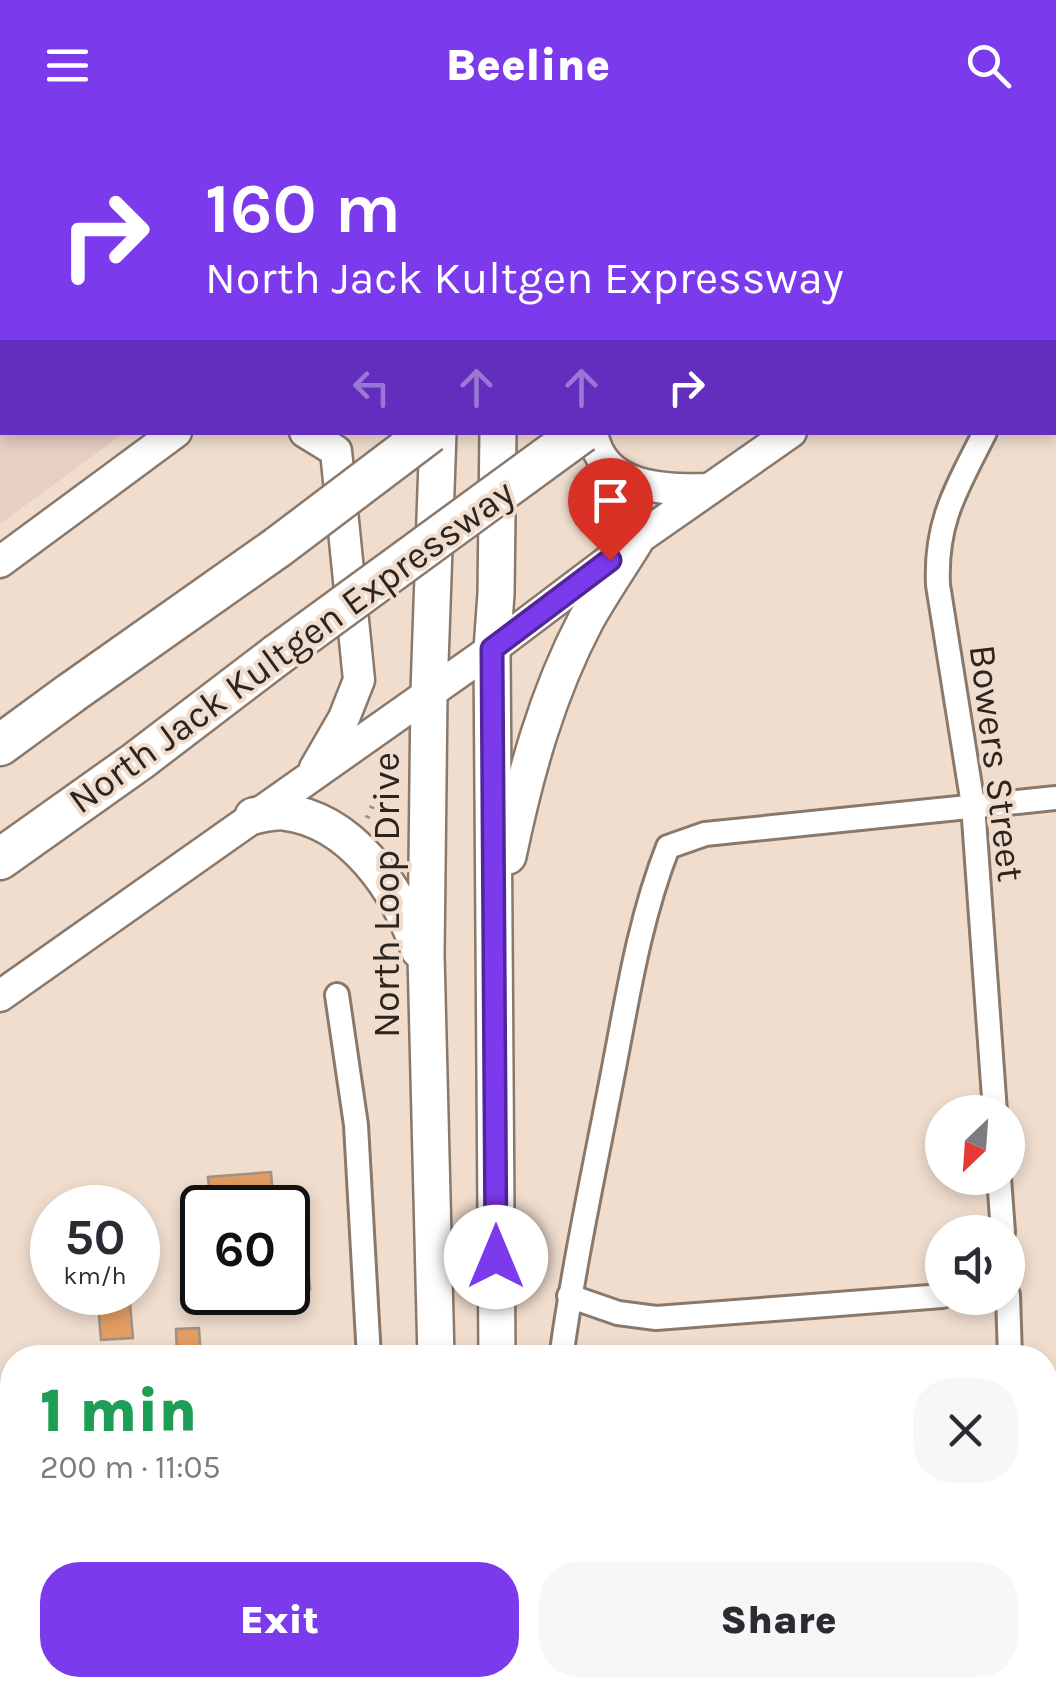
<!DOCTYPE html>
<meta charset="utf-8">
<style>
:root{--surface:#fff;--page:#f7f7f7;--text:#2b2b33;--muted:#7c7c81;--accent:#7c3aed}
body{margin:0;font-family:Karla,sans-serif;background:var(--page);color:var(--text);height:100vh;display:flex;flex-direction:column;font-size:38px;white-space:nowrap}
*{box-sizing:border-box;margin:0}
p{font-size:32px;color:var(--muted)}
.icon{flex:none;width:55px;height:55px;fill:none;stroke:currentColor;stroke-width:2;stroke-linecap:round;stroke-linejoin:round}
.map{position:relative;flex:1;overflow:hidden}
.details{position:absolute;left:0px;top:1215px;width:1058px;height:352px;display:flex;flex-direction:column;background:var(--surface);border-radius:40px 40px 0 0;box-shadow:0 5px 15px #0003}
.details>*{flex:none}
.top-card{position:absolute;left:0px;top:0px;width:1058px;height:305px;box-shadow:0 5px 15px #0003;background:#7c3aed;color:#fff;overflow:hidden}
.needle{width:65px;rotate:205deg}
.tools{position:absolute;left:925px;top:965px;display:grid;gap:20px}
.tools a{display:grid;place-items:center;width:100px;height:100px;border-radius:50%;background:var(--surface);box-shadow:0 5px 15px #0003;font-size:50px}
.speed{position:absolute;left:30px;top:1055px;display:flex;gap:20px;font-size:50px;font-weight:700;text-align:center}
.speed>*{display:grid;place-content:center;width:130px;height:130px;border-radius:50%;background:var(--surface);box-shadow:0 5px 15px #0003;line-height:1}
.speed small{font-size:25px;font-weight:400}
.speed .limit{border:5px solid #111;border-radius:15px;background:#fff;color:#111}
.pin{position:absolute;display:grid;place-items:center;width:85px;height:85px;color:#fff;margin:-102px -42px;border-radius:50% 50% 50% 0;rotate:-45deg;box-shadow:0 0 10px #0007}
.pin .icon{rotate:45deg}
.me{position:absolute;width:110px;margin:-55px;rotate:0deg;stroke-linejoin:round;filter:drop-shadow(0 0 8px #0008)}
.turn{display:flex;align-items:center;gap:35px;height:210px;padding:0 40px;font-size:45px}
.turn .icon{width:130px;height:130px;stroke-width:2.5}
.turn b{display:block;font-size:70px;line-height:85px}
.lanes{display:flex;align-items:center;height:95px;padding:0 40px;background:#0003;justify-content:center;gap:50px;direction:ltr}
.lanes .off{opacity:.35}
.round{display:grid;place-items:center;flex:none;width:105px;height:105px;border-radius:40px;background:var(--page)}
.headline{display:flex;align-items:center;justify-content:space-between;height:170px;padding:0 40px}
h1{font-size:60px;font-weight:800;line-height:75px;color:#1e9e55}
.action{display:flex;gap:20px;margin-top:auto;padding:20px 40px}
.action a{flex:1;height:115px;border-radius:40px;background:var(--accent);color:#fff;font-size:40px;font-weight:800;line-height:115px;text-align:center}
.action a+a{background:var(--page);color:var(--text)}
header{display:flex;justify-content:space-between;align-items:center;height:130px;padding:0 40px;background:var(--accent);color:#fff;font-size:45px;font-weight:800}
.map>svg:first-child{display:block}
.commercial{fill:#e6cfc5}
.building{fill:#e19d62;stroke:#a29082;stroke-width:2.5}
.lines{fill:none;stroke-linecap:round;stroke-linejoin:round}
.service-casing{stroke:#8a796b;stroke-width:16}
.minor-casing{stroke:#8a796b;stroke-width:28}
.tertiary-casing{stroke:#8a796b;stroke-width:32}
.secondary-casing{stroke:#8a796b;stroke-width:35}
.primary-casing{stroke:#8a796b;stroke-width:40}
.trunk-casing{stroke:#8a796b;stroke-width:40}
.motorway-casing{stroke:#8a796b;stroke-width:45}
.path{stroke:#9c8e83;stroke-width:5;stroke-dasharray:2.5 8;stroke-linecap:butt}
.service{stroke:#fff;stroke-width:11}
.minor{stroke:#fff;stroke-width:22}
.tertiary{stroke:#fff;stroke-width:28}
.secondary{stroke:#fff;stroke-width:30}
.primary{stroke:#fff;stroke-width:35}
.trunk{stroke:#fff;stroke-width:35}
.motorway{stroke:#fff;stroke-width:40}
.motorway-bridge-casing{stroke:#8a796b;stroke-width:45;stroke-linecap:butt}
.motorway-bridge{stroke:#fff;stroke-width:40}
.route-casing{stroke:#51269a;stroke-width:25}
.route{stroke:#7c3aed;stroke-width:18}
.labels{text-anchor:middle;stroke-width:8;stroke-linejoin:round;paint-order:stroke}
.street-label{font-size:38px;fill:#2c251f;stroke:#f0ddce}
</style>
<header><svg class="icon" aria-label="menu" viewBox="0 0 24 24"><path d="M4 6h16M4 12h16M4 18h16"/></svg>Beeline<svg class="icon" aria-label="search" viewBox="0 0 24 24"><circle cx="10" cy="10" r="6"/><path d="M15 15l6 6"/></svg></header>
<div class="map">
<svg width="1056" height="1566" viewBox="0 0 1056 1566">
<rect width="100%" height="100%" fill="#f0ddce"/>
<polygon class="commercial" points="0,0 371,0 2,2 2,302 124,303 0,394"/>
<g class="building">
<polygon points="271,1042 274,1078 211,1078 208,1047"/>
<polygon points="307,1128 310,1159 288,1161 288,1130"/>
<polygon points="97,1162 129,1162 133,1208 101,1210"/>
<polygon points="199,1198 201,1228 177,1228 176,1199"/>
</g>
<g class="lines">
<defs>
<g id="service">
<polyline points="99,2 99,0"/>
<polyline points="0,160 2,158"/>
<polyline points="0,249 2,247"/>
</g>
<g id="minor">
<path d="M985,302C957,358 935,391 938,455L973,675L995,982"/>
<polyline points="337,865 356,995 369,1228"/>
<polyline points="999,1048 1003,1102"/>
<polyline points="1008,1165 1010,1228"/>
<polyline points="569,1166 618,1183 656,1188 942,1166"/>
<path d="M561,1228C574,1134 594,1041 612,948C627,871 639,790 668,717L705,704L1056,668"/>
<polyline points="0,1327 12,1327"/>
<polyline points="557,1555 557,1566"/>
<polyline points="1023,1555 1024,1566"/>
<polyline points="221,1566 366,1556"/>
</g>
<polyline id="tertiary" points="366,1566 366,1555"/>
<g id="secondary">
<polyline points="599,2 603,0"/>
<polyline points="1055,120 1056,120"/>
<polyline points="305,302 336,321 359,550 344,588 315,638"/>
<path d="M592,302C602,360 664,360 709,359"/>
<polyline points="0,432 176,302"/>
<polyline points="0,866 492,519 635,411 791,302"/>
</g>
<g id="primary">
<polyline points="492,519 497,1228"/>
<polyline points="429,562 426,825 436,1228"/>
<path d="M253,686C263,684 274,681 284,682C352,690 399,760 419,820"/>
<path d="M508,726C525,644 547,564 586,490C601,463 619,437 635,411"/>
<polyline points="496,1555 498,1566"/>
<polyline points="441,1566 441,1555"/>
</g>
<g id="trunk">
<polyline points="440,0 440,2"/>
<polyline points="408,2 409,0"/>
<polyline points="500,2 500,0"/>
<polyline points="492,519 496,464 498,302"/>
<polyline points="429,562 438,302"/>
</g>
<g id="motorway">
<polyline points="827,2 831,0"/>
<polyline points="979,2 982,0"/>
<polyline points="0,615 71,563"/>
<polyline points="0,729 138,631 277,525"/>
</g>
</defs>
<use href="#service" class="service-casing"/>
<use href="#minor" class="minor-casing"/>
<use href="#tertiary" class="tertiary-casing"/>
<use href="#secondary" class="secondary-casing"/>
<use href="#primary" class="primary-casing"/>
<use href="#trunk" class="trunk-casing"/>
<use href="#motorway" class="motorway-casing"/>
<g class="path">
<polyline points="543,2 544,0"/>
<polyline points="367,688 393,630 391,620"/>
</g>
<use href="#service" class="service"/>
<use href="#minor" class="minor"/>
<use href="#tertiary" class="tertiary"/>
<use href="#secondary" class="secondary"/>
<use href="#primary" class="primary"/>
<use href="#trunk" class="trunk"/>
<use href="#motorway" class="motorway"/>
<defs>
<g id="motorway-bridge">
<polyline points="277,525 582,302"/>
<polyline points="71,563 278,417 430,302"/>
</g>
</defs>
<use href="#motorway-bridge" class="motorway-bridge-casing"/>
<use href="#motorway-bridge" class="motorway-bridge"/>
</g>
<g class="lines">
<defs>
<polyline id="route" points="496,1127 492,519 610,430"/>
</defs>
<use href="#route" class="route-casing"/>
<use href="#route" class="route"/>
</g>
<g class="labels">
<g class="street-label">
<text transform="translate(291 516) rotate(-36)" y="13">North Jack Kultgen Expressway</text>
<text transform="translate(997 633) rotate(83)" y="13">Bowers Street</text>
<text transform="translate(386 765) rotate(-90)" y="13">North Loop Drive</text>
</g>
</g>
</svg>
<div class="tools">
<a><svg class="needle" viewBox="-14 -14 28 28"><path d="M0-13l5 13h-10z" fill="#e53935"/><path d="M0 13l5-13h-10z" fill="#7c7c81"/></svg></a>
<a><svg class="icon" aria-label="sound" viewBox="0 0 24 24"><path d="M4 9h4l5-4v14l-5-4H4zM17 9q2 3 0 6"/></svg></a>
</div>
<div class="speed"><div>50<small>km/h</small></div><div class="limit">60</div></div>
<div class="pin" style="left:610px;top:430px;background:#d93025"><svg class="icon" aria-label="arrive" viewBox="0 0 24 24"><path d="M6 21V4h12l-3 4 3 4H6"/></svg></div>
<svg class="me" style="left:496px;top:1127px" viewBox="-20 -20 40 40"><circle r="19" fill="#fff"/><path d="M0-13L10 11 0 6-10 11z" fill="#7c3aed"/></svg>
<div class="top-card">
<div class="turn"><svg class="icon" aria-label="right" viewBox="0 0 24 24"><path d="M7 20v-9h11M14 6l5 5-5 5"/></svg><div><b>160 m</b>North Jack Kultgen Expressway</div></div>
<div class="lanes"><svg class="icon off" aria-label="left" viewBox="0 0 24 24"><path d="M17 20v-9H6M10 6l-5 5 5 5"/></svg><svg class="icon off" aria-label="ahead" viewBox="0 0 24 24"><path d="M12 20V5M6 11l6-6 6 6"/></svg><svg class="icon off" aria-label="ahead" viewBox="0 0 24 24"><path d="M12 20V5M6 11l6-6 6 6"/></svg><svg class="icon" aria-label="right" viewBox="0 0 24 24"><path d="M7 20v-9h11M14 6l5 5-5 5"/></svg></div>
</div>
<section class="details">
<div class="headline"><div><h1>1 min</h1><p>200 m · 11:05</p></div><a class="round"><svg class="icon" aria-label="close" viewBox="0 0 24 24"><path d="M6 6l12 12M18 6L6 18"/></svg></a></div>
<div class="action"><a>Exit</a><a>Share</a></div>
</section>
</div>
